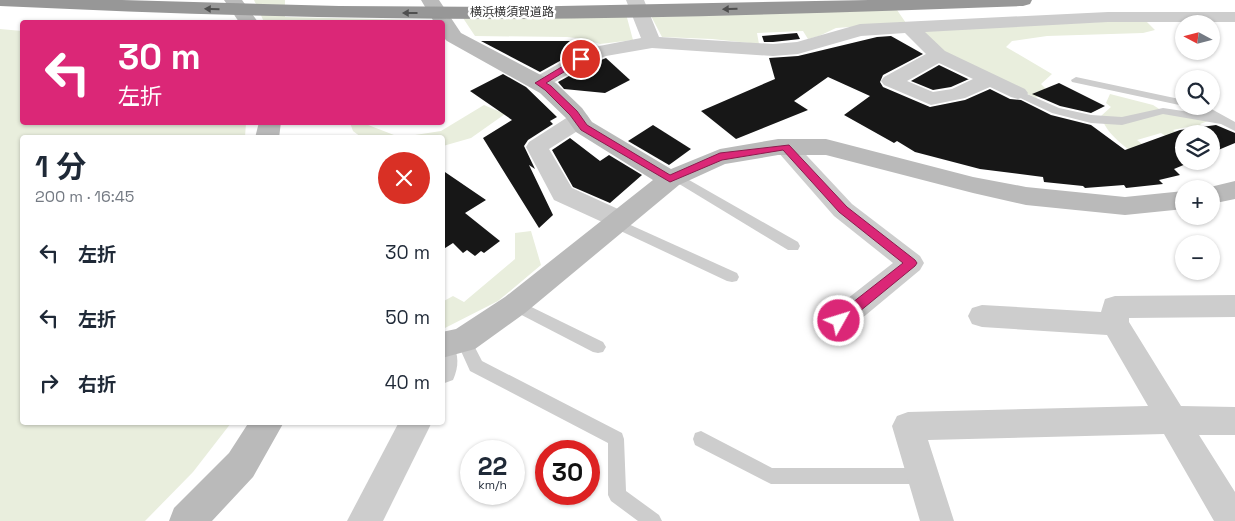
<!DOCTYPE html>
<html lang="ja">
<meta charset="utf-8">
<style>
:root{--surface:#fff;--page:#f6f6f7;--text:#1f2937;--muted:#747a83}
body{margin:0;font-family:"Space Grotesk","Noto Sans JP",sans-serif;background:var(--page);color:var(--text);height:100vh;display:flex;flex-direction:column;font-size:19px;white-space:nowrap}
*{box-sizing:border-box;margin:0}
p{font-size:16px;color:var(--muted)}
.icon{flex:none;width:28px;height:28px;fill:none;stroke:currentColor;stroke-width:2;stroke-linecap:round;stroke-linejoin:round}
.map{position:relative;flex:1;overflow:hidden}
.details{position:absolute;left:20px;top:135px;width:425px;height:290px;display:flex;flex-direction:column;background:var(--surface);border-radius:5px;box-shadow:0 1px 4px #0004}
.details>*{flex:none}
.hud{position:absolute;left:20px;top:20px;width:425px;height:105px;border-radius:5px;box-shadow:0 1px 4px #0004;background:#db2777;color:#fff;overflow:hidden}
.needle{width:32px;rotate:277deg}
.controls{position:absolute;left:1175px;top:15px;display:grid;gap:10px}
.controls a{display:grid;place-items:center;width:45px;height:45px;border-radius:50%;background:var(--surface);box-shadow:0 1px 4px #0004;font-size:25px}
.speed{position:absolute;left:460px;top:440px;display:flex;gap:10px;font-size:25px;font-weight:700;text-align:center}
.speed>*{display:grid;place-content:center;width:65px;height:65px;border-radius:50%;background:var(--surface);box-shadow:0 1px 4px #0004;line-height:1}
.speed small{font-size:12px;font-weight:400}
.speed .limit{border:8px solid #d22;background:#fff;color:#111}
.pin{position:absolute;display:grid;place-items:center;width:42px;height:42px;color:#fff;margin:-21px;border:2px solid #fff;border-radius:50%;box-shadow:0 1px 5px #0007}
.me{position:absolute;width:55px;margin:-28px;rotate:51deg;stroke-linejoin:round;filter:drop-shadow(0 0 4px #0008)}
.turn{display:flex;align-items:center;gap:18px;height:105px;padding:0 15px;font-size:22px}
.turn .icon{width:65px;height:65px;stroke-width:2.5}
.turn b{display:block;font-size:35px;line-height:42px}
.round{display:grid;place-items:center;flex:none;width:52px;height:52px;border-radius:26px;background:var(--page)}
.summary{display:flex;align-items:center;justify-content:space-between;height:85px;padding:0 15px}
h1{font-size:30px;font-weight:700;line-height:38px}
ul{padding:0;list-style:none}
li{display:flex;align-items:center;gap:15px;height:65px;padding:0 15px}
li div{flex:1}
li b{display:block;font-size:19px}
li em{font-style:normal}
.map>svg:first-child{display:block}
.green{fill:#e9eedd}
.building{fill:#171717}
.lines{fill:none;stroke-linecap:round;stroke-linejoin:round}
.lane{fill:#cdcdcd;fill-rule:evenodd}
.street{fill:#cdcdcd;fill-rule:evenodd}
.secondary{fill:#bababa;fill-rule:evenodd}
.highway{fill:#979797;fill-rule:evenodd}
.oneway{fill:#4f4f4f}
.route{fill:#db2777;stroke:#8e194d}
.labels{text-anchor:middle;stroke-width:5;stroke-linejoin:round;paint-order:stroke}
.far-street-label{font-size:12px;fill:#303030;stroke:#fff}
</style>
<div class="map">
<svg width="1235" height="521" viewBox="0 0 1235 521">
<rect width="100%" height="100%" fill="#fff"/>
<g class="green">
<polygon points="254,0 285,0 285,17 417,20 422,22 264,22"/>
<polygon points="897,10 906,23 836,28 819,36 808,39 803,31 757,33 759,44 712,39 662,37 651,16"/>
<polygon points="626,14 633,40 600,44 584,39 567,37 475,36 463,18"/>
<polygon points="1145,20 1155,30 1143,33 1047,36 1012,41 1006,47 1052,74 1041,84 1046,89 1036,98 942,53 918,30"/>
<polygon points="0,29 22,31 22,122 246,123 245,137 22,138 22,422 231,423 193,472 145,521 0,521"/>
<path d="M1110,94L1153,105L1167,114L1208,121L1200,124L1210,134H1202L1192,126L1173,130L1184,138V148L1161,133L1137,140L1152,152L1143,160C1127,148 1107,136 1101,116L1111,107L1106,103Z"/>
<polygon points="484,105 505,114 471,138 443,146 442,138 361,137 353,131 350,123 363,123 394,135 415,135 441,131"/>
<polygon points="531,231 541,265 498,301 443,329 442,302 453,296 464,302 515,259 515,233"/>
</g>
<g class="building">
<polygon points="797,33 800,39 773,42 764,42 762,36"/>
<polygon points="891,36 923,54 883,75 880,82 883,87 930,107 965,100 990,89 1010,99 1021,100 1051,115 1091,125 1125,150 1180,130 1216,125 1235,133 1235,143 1211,153 1211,134 1184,134 1184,161 1193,161 1174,169 1180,175 1159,180 1163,184 1126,188 1124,185 1085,188 1083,186 1044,182 1043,177 980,169 915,152 897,141 894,143 844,115 870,96 828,77 794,101 808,110 736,139 701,111 775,79 769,58 798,56 877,37"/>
<polygon points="481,41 576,41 576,52 540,72"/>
<polygon points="606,58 630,80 605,93 564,89 558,82 589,65"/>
<polygon points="939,65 968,79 969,79 951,87 933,90 911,81"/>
<polygon points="503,74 526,87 557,117 550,121 553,124 528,140 524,146 535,169 529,165 553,215 539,228 483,138 512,120 470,91"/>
<polygon points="1059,83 1105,106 1091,113 1060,106 1032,94"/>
<polygon points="653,125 691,149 669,165 628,141"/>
<polygon points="570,138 600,161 609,155 642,175 610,203 573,187 552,150"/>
<polygon points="442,170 486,200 465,213 500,241 484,253 481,251 475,256 467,250 463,253 453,243 442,250"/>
</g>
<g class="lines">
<g class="lane">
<polygon points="1076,77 1184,100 1184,106 1072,82 1071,80"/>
<polygon points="1018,90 1059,108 1091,115 1122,117 1163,108 1203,114 1192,106 1206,106 1235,122 1235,131 1221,124 1163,114 1122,125 1091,123 1052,113 1014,95 1013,93 1014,91"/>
<polygon points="675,172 798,242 800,246 798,250 788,250 671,179 669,176"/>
<polygon points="615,218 737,273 739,277 737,281 732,282 727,281 610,226 608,223 610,220"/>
<polygon points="515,299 603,342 606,347 603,352 598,353 593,352 510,309 508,305 510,301"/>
<polygon points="464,334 469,336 482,361 622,433 624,439 626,491 659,515 662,521 638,521 611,501 608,495 608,443 470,371 456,340 459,336"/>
<polygon points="701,431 772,468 923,468 929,470 932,476 929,482 923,484 771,484 695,445 693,439 695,433"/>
</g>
<g class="street">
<path d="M626,0H644L659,37L773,44L797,42L860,24L1108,12H1235V22H1108L925,32L945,51L1025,89L1028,93L1025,97L1018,99L1011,97L990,87L965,98L931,105L884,85L881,81L884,77L926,54L905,33L861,36L798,54L773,56L652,48L606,56L588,63L546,87L539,89L532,87L529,83L532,79L574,55L594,47L641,38ZM939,63L973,79L952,89L933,92L907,81Z"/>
<polygon points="579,113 587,115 590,120 587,125 549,149 572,188 629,214 632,220 629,226 620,229 611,226 554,200 526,147 529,142 571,115"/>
<polygon points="786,140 794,142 852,204 920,256 924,263 920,270 849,329 839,332 829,329 825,321 829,313 893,263 834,216 778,152 775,147 778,142"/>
<polygon points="1235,295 1235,317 1129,318 1129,322 1181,406 1235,407 1235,435 1199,435 1235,492 1235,521 1214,521 1164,434 928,440 954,521 920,521 892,426 897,416 908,412 1148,406 1107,335 982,327 972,324 968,316 972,308 982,305 1101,312 1105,299 1115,296"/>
<path d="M442,338L452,341C459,356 459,366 453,380L442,384Z"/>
<polygon points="399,422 432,422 383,521 347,521"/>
</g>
<g class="secondary">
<polygon points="224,0 242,0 258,22 239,22"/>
<polygon points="421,0 439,0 461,33 556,83 582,108 592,122 671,169 720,149 778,139 826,139 973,177 1026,187 1125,197 1184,191 1184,209 1125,215 1026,205 973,193 826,155 778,155 725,164 679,185 525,313 475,349 442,358 442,332 456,329 505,297 653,180 576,132 566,118 540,93 447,41 442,36 442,22 434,22"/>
<polygon points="259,122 281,122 279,138 255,138"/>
<polygon points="1235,181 1235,199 1211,204 1211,189 1202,189"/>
<polygon points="249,422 284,422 253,477 212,521 169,521 174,508 229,453"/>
</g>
<path class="highway" d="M0,0H122L339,6L509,7L869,0H1032L1030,4L1023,6C852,12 680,18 509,19C339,19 170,14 0,6Z"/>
</g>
<defs><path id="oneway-solid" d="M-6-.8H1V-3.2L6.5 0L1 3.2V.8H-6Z" transform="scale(1.25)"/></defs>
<g class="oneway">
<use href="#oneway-solid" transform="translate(212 9) rotate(-178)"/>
<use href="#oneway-solid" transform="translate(730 9) rotate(178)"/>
<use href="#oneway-solid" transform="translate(410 13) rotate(-180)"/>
</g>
<polygon class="route" points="578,57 585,59 546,83 551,86 577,111 587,125 670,175 720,153 789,145 847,207 915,260 917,263 915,266 843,325 834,325 833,321 834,317 903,263 839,212 783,150 722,160 670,182 581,130 570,115 545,90 535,83"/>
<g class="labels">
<g class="far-street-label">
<text x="512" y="16">横浜横須賀道路</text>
</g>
</g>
</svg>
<div class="controls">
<a><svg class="needle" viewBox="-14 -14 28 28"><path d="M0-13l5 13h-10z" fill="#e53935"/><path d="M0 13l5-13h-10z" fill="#747a83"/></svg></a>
<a><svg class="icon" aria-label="search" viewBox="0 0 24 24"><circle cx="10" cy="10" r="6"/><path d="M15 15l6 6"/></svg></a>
<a><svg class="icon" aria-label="layers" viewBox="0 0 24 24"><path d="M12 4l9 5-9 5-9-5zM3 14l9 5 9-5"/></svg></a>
<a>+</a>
<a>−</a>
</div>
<div class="speed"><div>22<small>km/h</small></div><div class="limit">30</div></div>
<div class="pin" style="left:581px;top:59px;background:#d93025"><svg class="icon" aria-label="arrive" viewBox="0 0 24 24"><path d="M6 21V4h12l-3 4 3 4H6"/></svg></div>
<svg class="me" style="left:839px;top:321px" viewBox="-20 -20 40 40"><circle r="17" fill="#db2777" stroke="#fff" stroke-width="3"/><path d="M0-11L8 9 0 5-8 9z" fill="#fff"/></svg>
<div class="hud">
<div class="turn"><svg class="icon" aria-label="left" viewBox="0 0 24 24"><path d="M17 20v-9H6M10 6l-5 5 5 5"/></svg><div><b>30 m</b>左折</div></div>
</div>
<section class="details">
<div class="summary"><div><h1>1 分</h1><p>200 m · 16:45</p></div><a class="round" style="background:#d93025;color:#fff"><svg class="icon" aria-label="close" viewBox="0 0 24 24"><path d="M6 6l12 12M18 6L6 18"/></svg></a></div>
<ul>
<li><svg class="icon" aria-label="left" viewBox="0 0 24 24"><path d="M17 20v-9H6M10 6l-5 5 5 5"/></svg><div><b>左折</b></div><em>30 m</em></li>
<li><svg class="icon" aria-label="left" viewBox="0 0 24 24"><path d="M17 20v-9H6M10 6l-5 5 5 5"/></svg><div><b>左折</b></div><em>50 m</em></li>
<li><svg class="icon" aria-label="right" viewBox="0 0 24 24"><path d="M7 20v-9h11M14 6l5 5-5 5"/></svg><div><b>右折</b></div><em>40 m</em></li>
</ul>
</section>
</div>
